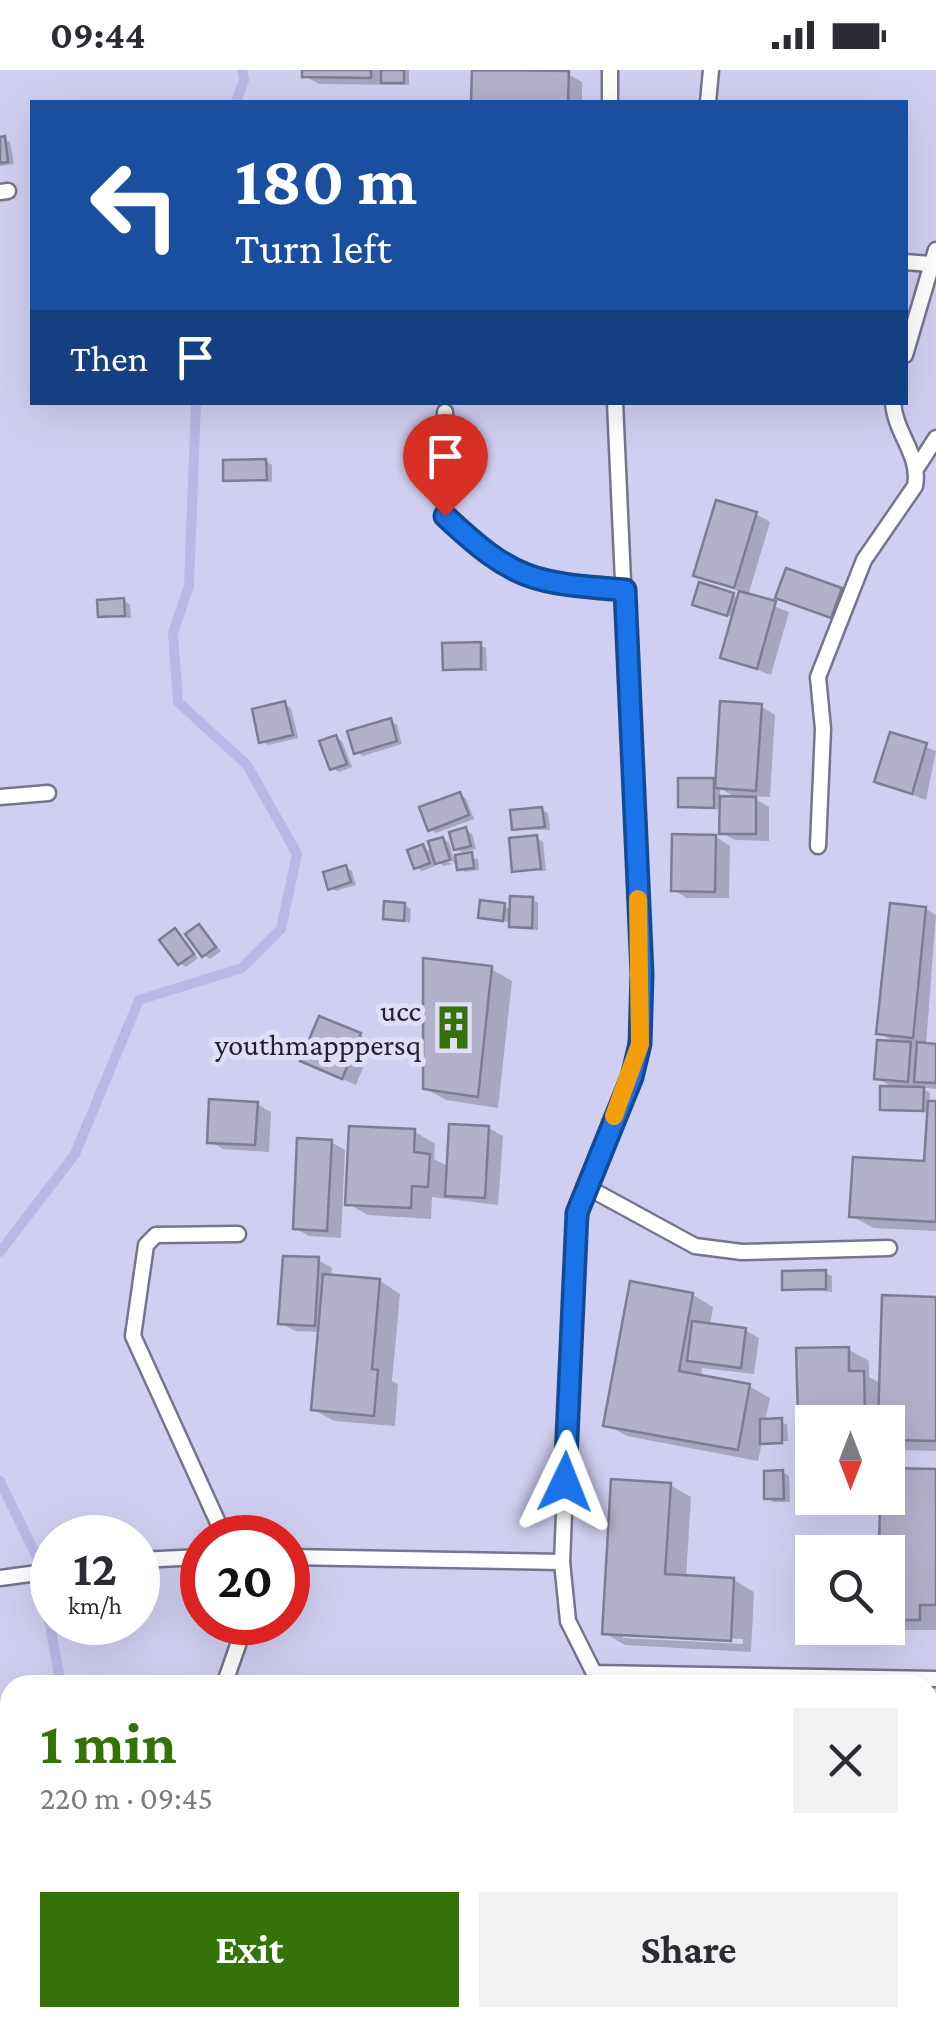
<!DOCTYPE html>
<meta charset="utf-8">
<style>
:root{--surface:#fff;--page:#f2f2f3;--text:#2b2b33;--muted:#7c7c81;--accent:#35730a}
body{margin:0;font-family:"Crimson Pro",serif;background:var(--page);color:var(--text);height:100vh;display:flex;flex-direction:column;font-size:38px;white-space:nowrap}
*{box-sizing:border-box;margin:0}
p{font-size:32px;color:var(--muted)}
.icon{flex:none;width:55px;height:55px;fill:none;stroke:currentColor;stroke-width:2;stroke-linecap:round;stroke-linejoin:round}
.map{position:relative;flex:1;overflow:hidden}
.drawer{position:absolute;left:0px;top:1605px;width:938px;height:352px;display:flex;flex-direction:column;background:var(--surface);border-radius:30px 30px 0 0;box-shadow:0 10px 40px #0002}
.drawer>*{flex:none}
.hud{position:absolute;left:30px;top:30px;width:878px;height:305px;border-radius:0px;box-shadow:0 10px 40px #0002;background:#1a4fa0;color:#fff;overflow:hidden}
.needle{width:65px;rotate:180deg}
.buttons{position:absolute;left:795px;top:1335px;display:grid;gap:20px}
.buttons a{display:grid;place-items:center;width:110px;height:110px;border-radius:0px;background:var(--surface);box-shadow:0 10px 40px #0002;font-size:50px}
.speed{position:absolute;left:30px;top:1445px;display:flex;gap:20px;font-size:50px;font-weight:700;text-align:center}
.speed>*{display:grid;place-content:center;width:130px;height:130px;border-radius:50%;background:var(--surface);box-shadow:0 10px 40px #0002;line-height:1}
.speed small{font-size:25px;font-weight:400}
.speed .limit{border:15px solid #d22;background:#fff;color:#111}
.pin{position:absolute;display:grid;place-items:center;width:85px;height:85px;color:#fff;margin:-102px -42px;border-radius:50% 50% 50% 0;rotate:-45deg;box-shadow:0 0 10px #0007}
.pin .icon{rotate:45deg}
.me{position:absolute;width:110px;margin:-55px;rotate:2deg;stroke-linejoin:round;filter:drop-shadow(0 0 8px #0008)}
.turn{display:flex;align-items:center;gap:35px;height:210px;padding:0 40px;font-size:45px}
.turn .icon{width:130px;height:130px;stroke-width:2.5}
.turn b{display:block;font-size:70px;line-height:85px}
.then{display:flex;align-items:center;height:95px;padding:0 40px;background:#0003;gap:20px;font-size:38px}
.round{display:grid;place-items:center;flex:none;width:105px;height:105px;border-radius:0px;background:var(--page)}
.headline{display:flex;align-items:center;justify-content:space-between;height:170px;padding:0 40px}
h1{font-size:60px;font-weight:700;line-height:75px;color:var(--accent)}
.button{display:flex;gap:20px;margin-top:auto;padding:20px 40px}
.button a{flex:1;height:115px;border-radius:0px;background:var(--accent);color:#fff;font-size:40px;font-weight:700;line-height:115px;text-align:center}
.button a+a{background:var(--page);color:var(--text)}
.status{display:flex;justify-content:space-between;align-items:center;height:70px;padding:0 50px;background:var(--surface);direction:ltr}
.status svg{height:28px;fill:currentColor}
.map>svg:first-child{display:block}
.built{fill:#d1cff1;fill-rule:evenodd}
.shadow{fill:#0003;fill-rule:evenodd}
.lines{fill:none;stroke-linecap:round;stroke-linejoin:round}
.stream{stroke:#bab7e4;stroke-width:10}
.building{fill:#b2b0ca;stroke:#7e7c94;stroke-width:2.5}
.service-casing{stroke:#77758d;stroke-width:19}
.service{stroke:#fff;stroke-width:14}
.route-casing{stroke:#114b97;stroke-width:25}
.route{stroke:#1a73e8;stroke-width:18}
.slow{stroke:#f59e0b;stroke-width:18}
.labels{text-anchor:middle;stroke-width:10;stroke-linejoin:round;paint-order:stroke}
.poi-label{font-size:30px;fill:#24232d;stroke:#dfddf8;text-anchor:end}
</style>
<div class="status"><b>09:44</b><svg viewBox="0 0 49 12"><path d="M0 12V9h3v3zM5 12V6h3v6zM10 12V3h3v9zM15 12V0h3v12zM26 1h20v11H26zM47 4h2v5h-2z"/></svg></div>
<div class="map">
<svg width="936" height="1957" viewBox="0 0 936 1957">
<rect width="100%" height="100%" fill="#dfddf8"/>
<path class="built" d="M0,0H936V1957H0ZM32,32H905V332H32ZM812,1352H888V1428H812ZM52,1468H138V1552H52ZM202,1468H288V1552H202ZM812,1482H888V1558H812ZM10,1615H928V1948H10Z"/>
<g class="shadow">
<polygon points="305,0 409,0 409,15 319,14 305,6"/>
<polygon points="474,2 568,4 582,12 582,32 474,32"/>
<polygon points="0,69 10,72 14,94 0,96"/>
<polygon points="266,391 272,395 272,412 226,409"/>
<polygon points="756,444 770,452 748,526 789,542 771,605 723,587 734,547 701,538 733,525 739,529 741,522 696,505"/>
<polygon points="788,501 855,528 846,554 778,527"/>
<polygon points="123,531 130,534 131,548 101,546"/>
<polygon points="480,575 486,578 487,601 446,599"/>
<polygon points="284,634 291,638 298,668 268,675 262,671"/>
<path d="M761,636L775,645L770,727L750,726L769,737V771L735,770L721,762L722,740L680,735L713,711L718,713ZM720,718L738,729L720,728Z"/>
<polygon points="390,651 397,655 402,674 363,686 356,682"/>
<polygon points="892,665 936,681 926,730 877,711"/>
<polygon points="335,667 342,671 352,697 339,702 332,698"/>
<polygon points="460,725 466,729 474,749 436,763 430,759"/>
<polygon points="542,740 548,743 550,760 514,759"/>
<polygon points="466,760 472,764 476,779 462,782 456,779"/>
<polygon points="716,767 730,776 729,828 687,828 673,820"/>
<polygon points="537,768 543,772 546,801 514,800"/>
<polygon points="443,769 449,773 453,787 478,789 479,800 465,802 441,782 438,786 452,794 444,796 433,790 435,796 422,801 416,797 423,777 434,783"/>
<polygon points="346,798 352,801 356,815 336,821 330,818"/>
<polygon points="532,829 538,833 538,860 518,859 512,853 481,846 504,836 512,840"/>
<polygon points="405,835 411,839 410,853 386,848"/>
<polygon points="926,839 936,845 926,975 936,976 936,1019 920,1017 930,1023 929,1033 936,1034 936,1161 873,1158 852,1146 926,1094 930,1043 882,1038 895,1019 877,1008 898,974 879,963"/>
<polygon points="199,857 221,881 210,889 204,885"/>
<polygon points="175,861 198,888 186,897 180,893"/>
<polygon points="491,899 512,911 498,1038 446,1030 425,1018"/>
<polygon points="360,965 373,973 356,1015 317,998"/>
<polygon points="257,1034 271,1042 269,1082 223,1079 210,1071"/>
<polygon points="489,1058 503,1066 498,1135 432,1127 431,1149 368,1145 347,1133 414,1061 435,1074 434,1089 449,1097"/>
<polygon points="331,1072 345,1080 341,1168 309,1166 295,1158"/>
<polygon points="318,1190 332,1198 331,1207 380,1211 400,1224 392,1311 398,1314 395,1356 334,1351 313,1339 320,1262 295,1261 281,1253"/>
<polygon points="825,1203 832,1206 832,1222 785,1218"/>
<polygon points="693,1225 713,1237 710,1256 745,1260 759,1268 754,1304 702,1298 701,1307 749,1316 770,1328 765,1351 787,1354 788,1371 762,1372 758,1391 627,1366 606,1354"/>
<polygon points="936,1229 936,1381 901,1380 888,1372 888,1352 812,1352 812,1387 801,1380 799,1280 848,1279 869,1291 869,1307 882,1314"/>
<polygon points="888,1401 936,1401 936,1560 905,1560 888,1550 883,1428 888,1428"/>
<polygon points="783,1402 789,1406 790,1432 773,1432 767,1428"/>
<path d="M670,1415L691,1427L686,1508L734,1510L754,1522L751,1582L625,1575L604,1563ZM623,1563L743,1569V1574L623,1568Z"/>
<polygon points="934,1698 936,1699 936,1823 928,1795 928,1699"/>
<polygon points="5,1931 10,1934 10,1948 22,1948 24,1957 0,1957 0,1933"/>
<polygon points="261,1948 318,1948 320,1957 252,1957 250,1950"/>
<polygon points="652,1948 702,1948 703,1957 653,1957"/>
<polygon points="730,1948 894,1948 896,1957 732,1957"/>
</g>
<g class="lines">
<g class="stream">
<polyline points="236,32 244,10 242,0"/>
<polyline points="0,1182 75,1084 139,930 242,898 281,859 297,784 247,695 178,632 173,563 189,516 196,332"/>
<polyline points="0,1411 38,1489 61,1615"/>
<polyline points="56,1948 60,1957"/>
</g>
</g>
<g class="building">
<polygon points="302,0 371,0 371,8 302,7"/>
<rect x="381" y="0" width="23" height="13"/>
<polygon points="472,0 569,1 568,32 471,32"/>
<polygon points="5,66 8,92 0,93 0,67"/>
<polygon points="266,389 267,410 223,411 223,390"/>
<polygon points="716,430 757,442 734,518 693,506"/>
<polygon points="786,498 842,518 831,548 775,528"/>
<polygon points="699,512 734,523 727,546 692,535"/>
<polygon points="739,521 776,531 757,599 720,588"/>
<polygon points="124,528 125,546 98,547 97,530"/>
<polygon points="481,572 481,599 443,600 442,573"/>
<polygon points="285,631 293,665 259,673 252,639"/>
<polygon points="720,631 762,634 756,721 715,718"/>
<polygon points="391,648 397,671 354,684 347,661"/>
<polygon points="890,662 927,673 912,724 874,712"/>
<polygon points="336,665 347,694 330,700 319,671"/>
<polygon points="678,708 714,708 714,738 678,737"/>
<polygon points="460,722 469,745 428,761 419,737"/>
<polygon points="720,726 756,727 756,764 719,764"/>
<polygon points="542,737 545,757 512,760 510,740"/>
<polygon points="466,757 471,776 454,780 449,762"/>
<polygon points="672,764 716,765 715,822 671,821"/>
<polygon points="537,765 541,799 512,802 509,768"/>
<polygon points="443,767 450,790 435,794 428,771"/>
<polygon points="423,774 430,793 414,799 407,780"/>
<polygon points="472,782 474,798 457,800 455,785"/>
<polygon points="346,795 351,812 328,820 323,802"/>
<polygon points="510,826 533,827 532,858 509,857"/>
<polygon points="480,830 505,833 503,851 478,848"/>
<polygon points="384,831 405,833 404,851 383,849"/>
<polygon points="890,833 926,837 913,968 876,964"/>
<polygon points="199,854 216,877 202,887 185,864"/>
<polygon points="175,858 194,884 178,895 159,870"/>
<polygon points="423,888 492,896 478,1027 423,1019"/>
<polygon points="319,946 361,963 342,1009 300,991"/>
<polygon points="877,970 911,972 908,1012 874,1009"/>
<polygon points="917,972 936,974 936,1013 914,1012"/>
<polygon points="880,1016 924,1017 923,1041 880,1040"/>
<polygon points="209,1029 258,1032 255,1075 207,1073"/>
<polygon points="928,1031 936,1031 936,1152 849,1147 853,1087 924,1091"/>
<polygon points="449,1054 489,1056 485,1128 445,1126"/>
<polygon points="349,1056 415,1059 414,1082 430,1084 428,1117 412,1116 411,1138 345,1135"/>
<polygon points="297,1068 332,1070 327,1161 293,1159"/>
<polygon points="283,1186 319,1187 315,1256 278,1254"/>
<polygon points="826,1200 826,1219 782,1220 782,1201"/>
<polygon points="323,1204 380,1209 372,1299 378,1300 374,1346 311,1340"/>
<polygon points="630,1211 693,1223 679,1301 750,1314 738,1380 603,1356"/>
<polygon points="882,1225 936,1227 936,1371 888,1370 888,1352 878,1352"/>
<polygon points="692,1251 746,1258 741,1298 687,1291"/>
<polygon points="849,1277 849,1301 864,1301 865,1342 850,1342 850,1352 812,1352 812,1382 799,1382 796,1278"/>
<polygon points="782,1348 782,1373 760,1374 760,1349"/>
<polygon points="888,1398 936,1399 936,1535 920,1535 920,1550 888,1550 888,1482 879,1482 880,1428 888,1428"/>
<polygon points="783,1400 784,1429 764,1429 764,1401"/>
<polygon points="611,1409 671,1413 665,1504 734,1508 731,1571 602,1564"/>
<polygon points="934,1695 936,1823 932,1824 928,1806 928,1697"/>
<polygon points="936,1852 936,1953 928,1913 928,1854"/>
<polygon points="6,1929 10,1948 14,1957 0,1957 0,1930"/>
<polygon points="247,1948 306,1948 308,1957 249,1957"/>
<polygon points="649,1948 690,1948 691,1957 651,1957"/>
<polygon points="727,1948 795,1948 797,1957 730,1957"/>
<polygon points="813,1948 877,1948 879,1957 815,1957"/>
</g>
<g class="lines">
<defs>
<g id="service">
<polyline points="610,32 610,0"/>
<polyline points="708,32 711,0"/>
<polyline points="0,122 8,121"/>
<polyline points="905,192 930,194"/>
<polyline points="905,285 936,180"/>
<polyline points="615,332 642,938 632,1007 585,1116 575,1175 562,1492 568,1551 594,1603 936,1609"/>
<path d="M445,342V446C513,511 533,513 625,520"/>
<polyline points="918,396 936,368"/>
<polyline points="0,727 48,723"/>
<path d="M818,776L823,659L818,607L864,490L915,416C921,385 895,364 893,332"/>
<polyline points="585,1116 695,1176 742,1182 889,1178"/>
<polyline points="225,1468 133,1266 146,1175 156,1165 238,1164"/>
<polyline points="288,1487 562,1492"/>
<polyline points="138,1490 202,1487"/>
<polyline points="0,1508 52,1501"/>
<polyline points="224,1615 238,1575 239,1552"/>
<polyline points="617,1948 617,1957"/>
</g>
</defs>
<use href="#service" class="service-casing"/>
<use href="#service" class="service"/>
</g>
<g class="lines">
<defs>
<path id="route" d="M445,446C514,511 533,513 625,520L642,904L640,974L632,1007L577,1143L565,1412"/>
</defs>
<use href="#route" class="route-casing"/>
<use href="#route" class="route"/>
<polyline class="slow" points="614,1046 640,974 638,829"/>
</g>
<defs>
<symbol id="building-bare" viewBox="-9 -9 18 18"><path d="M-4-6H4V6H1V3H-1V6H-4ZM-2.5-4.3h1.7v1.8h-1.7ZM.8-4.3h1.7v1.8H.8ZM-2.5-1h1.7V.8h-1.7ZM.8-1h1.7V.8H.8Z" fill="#35730a" stroke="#dfddf8" stroke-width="2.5" paint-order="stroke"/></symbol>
</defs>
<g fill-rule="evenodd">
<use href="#building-bare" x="422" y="926" width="63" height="63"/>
</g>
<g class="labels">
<g class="poi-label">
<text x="421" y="951">ucc<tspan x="421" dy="34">youthmapppersq</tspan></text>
</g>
</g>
</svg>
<div class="buttons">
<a><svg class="needle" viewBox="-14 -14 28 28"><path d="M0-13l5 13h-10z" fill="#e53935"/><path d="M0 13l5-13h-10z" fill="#7c7c81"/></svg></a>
<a><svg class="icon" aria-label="search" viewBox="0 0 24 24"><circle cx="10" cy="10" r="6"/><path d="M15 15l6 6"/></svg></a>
</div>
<div class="speed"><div>12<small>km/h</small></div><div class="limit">20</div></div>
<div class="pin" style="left:445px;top:446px;background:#d93025"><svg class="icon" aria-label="arrive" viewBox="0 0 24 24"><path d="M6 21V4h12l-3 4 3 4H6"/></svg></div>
<svg class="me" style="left:565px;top:1412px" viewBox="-20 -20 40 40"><path d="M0-17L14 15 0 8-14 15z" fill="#1a73e8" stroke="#fff" stroke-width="4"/></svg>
<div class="hud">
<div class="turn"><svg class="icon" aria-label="left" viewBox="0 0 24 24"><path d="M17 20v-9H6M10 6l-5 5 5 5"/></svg><div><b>180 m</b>Turn left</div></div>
<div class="then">Then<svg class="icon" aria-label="arrive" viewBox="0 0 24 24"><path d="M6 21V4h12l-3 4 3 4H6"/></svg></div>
</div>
<section class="drawer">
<div class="headline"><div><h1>1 min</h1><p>220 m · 09:45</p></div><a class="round"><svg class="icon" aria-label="close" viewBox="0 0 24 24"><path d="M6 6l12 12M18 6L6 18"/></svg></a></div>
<div class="button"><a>Exit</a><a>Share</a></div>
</section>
</div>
